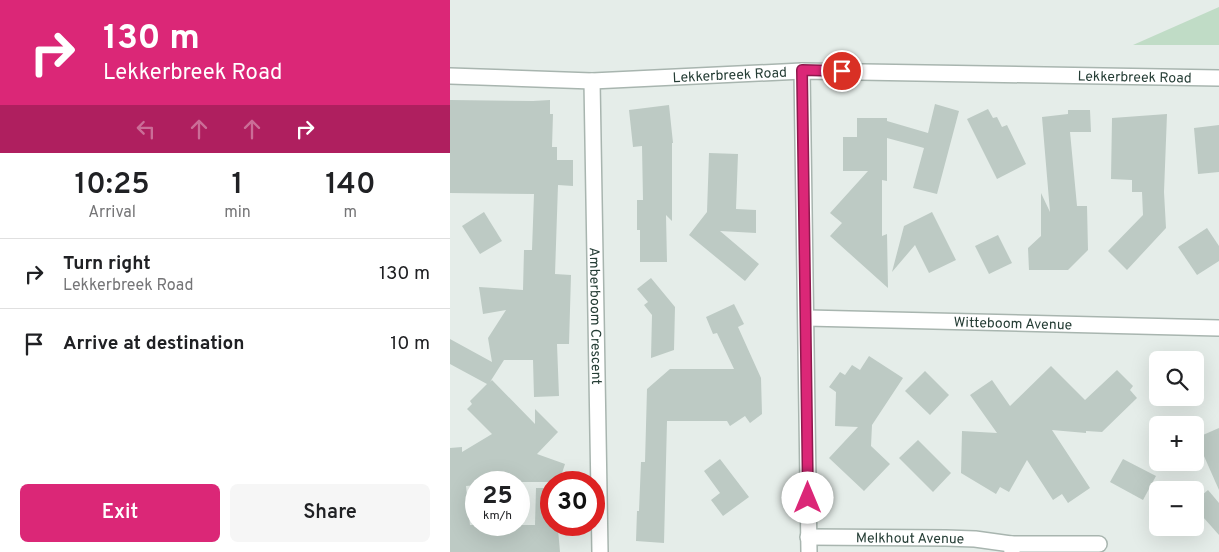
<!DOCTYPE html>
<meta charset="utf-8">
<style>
:root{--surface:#fff;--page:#f6f6f6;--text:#202124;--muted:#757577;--line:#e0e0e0;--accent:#db2777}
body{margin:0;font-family:Overpass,sans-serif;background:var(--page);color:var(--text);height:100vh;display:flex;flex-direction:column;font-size:19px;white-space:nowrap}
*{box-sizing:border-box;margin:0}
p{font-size:16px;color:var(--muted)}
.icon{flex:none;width:28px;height:28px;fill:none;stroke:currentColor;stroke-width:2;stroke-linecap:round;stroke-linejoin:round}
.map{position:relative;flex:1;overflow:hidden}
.details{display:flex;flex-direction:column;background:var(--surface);width:450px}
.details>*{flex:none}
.guide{background:#db2777;color:#fff;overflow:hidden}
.controls{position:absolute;left:699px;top:351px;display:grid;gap:10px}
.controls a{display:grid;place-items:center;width:55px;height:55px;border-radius:8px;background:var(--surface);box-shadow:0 5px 20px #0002;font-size:25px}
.speed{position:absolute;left:15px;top:471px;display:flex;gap:10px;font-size:25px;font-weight:700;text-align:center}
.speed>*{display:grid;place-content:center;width:65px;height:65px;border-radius:50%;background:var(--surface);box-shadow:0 5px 20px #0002;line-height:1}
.speed small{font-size:12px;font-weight:400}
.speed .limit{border:8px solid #d22;background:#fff;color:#111}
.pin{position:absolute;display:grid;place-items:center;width:42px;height:42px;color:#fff;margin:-21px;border:2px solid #fff;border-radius:50%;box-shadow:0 1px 5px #0007}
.me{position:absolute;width:55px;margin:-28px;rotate:0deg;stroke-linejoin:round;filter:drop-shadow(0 0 4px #0008)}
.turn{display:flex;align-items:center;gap:18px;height:105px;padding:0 20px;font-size:22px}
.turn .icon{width:65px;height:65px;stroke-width:2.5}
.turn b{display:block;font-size:35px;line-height:42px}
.lanes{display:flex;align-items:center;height:48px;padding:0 20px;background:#0003;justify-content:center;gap:25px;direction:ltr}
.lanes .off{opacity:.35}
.eta{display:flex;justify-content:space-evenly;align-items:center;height:85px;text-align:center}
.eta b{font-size:30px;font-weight:600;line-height:35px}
.cta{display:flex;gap:10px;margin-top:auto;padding:10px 20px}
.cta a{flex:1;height:58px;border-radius:8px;background:var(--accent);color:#fff;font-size:20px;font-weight:600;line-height:58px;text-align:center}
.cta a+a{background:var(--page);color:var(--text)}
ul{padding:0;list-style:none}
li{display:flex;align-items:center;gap:15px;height:70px;padding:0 20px;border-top:1px solid var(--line)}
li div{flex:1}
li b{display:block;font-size:19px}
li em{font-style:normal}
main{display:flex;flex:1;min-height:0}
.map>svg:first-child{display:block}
.green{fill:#c0dcc6}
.building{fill:#bdcac4}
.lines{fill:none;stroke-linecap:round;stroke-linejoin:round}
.minor-casing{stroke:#a8b5af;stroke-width:18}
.minor{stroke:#fff;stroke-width:15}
.route-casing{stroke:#8e194d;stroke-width:12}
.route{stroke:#db2777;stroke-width:9}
.labels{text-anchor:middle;stroke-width:4;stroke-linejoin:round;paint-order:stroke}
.street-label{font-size:14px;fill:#253d35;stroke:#f5f9f7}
</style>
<main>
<section class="details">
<div class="guide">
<div class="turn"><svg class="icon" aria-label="right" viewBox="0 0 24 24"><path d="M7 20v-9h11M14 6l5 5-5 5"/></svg><div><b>130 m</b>Lekkerbreek Road</div></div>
<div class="lanes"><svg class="icon off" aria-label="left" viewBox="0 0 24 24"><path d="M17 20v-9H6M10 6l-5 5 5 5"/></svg><svg class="icon off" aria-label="ahead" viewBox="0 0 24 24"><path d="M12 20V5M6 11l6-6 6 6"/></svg><svg class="icon off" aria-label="ahead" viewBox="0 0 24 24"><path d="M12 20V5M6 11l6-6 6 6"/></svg><svg class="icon" aria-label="right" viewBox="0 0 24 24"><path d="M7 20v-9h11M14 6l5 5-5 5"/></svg></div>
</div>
<div class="eta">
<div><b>10:25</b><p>Arrival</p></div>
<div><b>1</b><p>min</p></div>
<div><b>140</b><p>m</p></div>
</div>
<ul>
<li><svg class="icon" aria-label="right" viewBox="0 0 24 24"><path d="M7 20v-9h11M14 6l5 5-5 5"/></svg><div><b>Turn right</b><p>Lekkerbreek Road</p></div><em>130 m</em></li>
<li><svg class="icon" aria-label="arrive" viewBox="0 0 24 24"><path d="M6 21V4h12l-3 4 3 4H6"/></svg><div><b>Arrive at destination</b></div><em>10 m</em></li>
</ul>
<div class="cta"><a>Exit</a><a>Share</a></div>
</section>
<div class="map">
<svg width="769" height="552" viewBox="0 0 769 552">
<rect width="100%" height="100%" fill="#e5ede9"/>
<polygon class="green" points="769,7 769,45 683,45"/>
<g class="building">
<polygon points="0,100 83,101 100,100 100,114 103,114 102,147 107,147 107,160 123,160 123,186 108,185 105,274 121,275 119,344 107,344 109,396 84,397 83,360 54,360 40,382 42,380 85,424 85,409 108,432 87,454 115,464 109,482 26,482 26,485 16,486 20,525 85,525 86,488 101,488 101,525 105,525 105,529 108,529 110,552 0,552 0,448 12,447 12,452 42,434 17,409 22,404 20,401 37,384 0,364 0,339 42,362 38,338 56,310 33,314 29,287 73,290 74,250 82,250 84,194 0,193"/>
<polygon points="485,104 509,111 487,194 463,188 474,148 437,138 437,181 432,180 432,236 437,234 438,288 380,236 392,223 380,213 418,171 393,171 393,137 407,137 407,118 437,118 437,121 478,133"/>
<polygon points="219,105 223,143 222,143 222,221 216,215 217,262 190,262 190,230 187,230 187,200 193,200 192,146 183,147 179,110"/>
<polygon points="538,109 543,118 547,117 552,127 557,125 576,164 547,179 517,119"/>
<polygon points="618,110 640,110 641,132 620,132 627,206 637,206 638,250 618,270 579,270 578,248 591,236 591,193 600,212 592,117 618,114"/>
<polygon points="717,114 714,192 716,228 677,270 658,251 693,215 692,192 682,192 682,180 661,179 662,118"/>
<polygon points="769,125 769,172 748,174 744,128"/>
<polygon points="259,153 288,154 286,209 306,210 306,233 270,231 309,264 295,281 239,235 257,212"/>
<polygon points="34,212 52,241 30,254 12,226"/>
<polygon points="482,212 506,260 479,273 465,245 442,272 454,226"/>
<polygon points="757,228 769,246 769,261 747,275 728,247"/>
<polygon points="548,235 562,263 539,274 525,246"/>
<polygon points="201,278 225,307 224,350 201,358 202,315 194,305 198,302 187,289"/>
<polygon points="284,304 294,324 288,327 311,378 312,414 300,423 295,416 280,426 277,421 217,421 214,543 186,541 187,511 189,511 191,462 195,462 197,389 220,369 284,369 267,333 263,334 256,317"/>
<polygon points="419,356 453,378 422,425 421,446 440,464 414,491 379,458 408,427 385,426 386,392 379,387 390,372 395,375 402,365 410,370"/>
<polygon points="601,366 635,400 667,370 683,386 680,390 687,398 652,432 636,431 636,433 602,430 640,488 618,503 612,494 603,500 577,460 559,492 550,487 546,494 511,473 512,431 547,433 520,395 542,380 560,406"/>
<polygon points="475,371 499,395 480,415 455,391"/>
<polygon points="769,428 769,490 746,438"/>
<polygon points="468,440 501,473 483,492 449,458"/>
<polygon points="270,459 299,497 273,516 261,500 270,493 254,471"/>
<polygon points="673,459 706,476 693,500 660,482"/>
<polygon points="758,490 769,503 769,535 745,508 745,501"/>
</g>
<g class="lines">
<defs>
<g id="minor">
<polyline points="352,71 359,552"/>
<path id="s1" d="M0,76L142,81L352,71L769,78"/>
<path id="s2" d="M142,81L150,552"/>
<path id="s3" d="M357,318L769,328"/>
<path id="s4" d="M358,537L496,538L525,539L561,544L562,552"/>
<polyline points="561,544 649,544"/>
</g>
</defs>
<use href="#minor" class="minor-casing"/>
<use href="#minor" class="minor"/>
</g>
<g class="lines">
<defs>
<polyline id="route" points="358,498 352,70 392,71"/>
</defs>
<use href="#route" class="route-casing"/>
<use href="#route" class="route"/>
</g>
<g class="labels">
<g class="street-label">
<text dy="5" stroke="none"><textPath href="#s1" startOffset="280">Lekkerbreek Road</textPath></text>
<text dy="5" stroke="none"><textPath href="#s1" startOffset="685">Lekkerbreek Road</textPath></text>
<text dy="5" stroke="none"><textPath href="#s2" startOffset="235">Amberboom Crescent</textPath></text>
<text dy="5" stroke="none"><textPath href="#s3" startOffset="206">Witteboom Avenue</textPath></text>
<text dy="5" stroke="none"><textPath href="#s4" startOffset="102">Melkhout Avenue</textPath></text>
</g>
</g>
</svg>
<div class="controls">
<a><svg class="icon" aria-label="search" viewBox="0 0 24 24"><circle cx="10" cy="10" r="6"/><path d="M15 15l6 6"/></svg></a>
<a>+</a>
<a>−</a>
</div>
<div class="speed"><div>25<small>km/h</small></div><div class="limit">30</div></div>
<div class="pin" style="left:392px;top:71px;background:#d93025"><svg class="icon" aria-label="arrive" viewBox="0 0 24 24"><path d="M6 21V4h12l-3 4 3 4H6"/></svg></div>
<svg class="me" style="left:358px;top:498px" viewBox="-20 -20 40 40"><circle r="19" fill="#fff"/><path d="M0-13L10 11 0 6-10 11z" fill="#db2777"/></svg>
</div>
</main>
